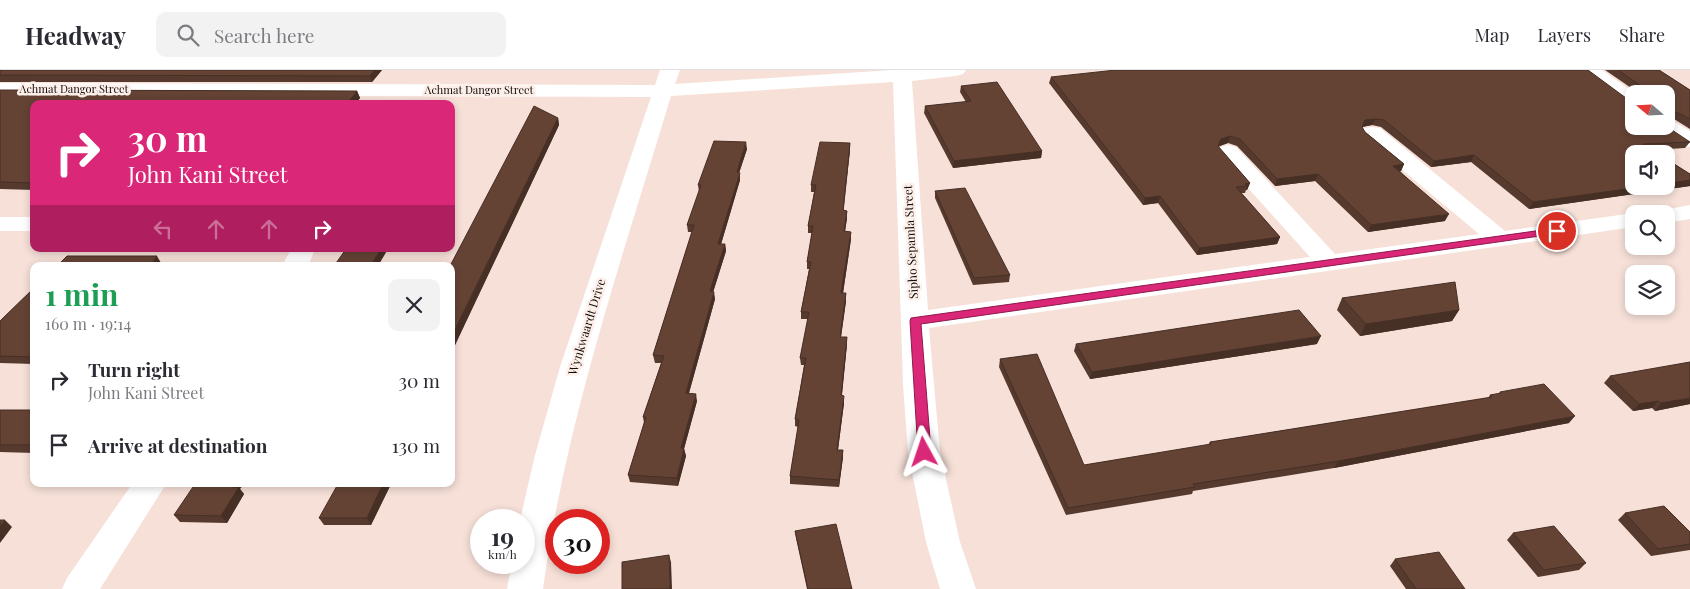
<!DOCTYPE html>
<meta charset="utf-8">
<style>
:root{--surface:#fff;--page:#f2f2f3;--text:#2b2b33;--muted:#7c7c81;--line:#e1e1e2}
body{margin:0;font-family:"Playfair Display",serif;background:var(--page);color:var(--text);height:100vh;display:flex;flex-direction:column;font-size:19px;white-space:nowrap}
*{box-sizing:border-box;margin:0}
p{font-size:16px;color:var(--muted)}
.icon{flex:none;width:28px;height:28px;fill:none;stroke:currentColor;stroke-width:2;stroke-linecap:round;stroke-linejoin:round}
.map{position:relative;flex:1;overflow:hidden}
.side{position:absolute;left:30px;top:192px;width:425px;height:225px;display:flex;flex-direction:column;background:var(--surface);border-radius:10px;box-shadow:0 2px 8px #0003}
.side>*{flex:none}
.hud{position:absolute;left:30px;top:30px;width:425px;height:152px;border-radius:10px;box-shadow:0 2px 8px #0003;background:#db2777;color:#fff;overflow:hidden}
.needle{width:32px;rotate:289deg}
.fabs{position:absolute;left:1625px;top:15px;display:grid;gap:10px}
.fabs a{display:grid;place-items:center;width:50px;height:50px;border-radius:10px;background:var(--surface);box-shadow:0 2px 8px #0003;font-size:25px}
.speed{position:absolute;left:470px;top:439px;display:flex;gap:10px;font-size:25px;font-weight:700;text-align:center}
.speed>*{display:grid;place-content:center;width:65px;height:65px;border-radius:50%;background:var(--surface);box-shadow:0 2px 8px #0003;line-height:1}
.speed small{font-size:12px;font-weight:400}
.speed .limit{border:8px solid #d22;background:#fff;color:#111}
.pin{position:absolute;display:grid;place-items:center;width:42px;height:42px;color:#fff;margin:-21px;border:2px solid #fff;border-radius:50%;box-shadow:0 1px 5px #0007}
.me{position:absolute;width:55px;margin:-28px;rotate:355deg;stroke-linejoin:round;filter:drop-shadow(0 0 4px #0008)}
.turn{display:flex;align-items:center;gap:18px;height:105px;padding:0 15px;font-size:22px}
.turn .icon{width:65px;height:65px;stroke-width:2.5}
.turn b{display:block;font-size:35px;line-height:42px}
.lanes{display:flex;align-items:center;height:48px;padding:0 15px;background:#0003;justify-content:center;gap:25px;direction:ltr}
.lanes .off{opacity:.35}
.round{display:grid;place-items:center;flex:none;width:52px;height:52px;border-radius:10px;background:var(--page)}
.overview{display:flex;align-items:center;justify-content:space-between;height:85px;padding:0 15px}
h1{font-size:30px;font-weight:700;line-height:38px;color:#1e9e55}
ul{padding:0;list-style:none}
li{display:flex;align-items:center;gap:15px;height:65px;padding:0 15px}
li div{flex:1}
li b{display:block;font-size:19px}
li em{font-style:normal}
header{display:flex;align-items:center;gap:30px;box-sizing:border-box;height:70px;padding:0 25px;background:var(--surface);border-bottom:1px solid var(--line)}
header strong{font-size:24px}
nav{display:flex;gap:28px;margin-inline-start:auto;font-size:18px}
.search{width:350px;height:45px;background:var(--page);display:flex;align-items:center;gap:12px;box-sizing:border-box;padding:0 18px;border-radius:10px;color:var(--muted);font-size:19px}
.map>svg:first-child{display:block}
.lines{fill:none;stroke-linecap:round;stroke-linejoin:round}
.street{fill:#fff;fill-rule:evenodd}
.wall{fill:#563a2e}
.shaded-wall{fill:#462f25}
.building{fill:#644335;stroke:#462f25}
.route{fill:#db2777;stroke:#8e194d}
.labels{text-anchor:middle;stroke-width:5;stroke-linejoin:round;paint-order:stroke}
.far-street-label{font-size:11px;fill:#120b08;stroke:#fdf0ea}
.street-label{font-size:12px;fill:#120b08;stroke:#fdf0ea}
</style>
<header>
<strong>Headway</strong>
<div class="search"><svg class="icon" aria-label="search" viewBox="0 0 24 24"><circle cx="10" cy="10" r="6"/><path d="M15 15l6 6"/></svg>Search here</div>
<nav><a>Map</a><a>Layers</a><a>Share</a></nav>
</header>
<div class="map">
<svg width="1690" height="519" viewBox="0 0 1690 519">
<rect width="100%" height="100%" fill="#f6e0d8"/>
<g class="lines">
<g class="street">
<path d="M660,0H680L675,14L892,0H966L963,4L956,6L912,11L928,240L1310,187L1220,87L1217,82L1220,77L1228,75L1236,77L1335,184L1479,164L1364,68L1361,63L1364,58L1372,57L1380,58L1505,161L1634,143L1638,144H1634V157L929,258L940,382L960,472L976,519H940L926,472L908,382L903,315L893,12L671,26C622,189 566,350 543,519H507L512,492H524V450H520L535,385L560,297L651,27L0,25V13L655,15Z"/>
<polygon points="1579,0 1602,0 1636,24 1634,24 1634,38 1627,36"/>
<polygon points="1666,49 1673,51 1690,61 1690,77 1682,76 1659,59 1656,56 1666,56"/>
<polygon points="1690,135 1690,149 1666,153 1666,144 1656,144 1658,141"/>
<rect x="0" y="147" width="34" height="14"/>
<polygon points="291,179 315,179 308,196 282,196"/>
<polygon points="132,414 166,414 100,519 62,519 67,508"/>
</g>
</g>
<g class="wall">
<polygon points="0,0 382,0 372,12 0,12"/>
<polygon points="1605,0 1659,0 1690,20 1690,59 1674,49 1668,48 1666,51 1666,24 1637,24 1637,22"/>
<polygon points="1051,7 1634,56 1690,72 1685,78 1653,80 1690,104 1690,116 1529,139 1471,92 1431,97 1381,57 1372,55 1362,57 1365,62 1404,94 1401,101 1400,101 1445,151 1368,162 1315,111 1275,116 1237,76 1228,73 1218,77 1250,113 1247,120 1246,120 1245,123 1241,123 1280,167 1277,174 1197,185 1158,133 1143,135 1049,13"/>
<polygon points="961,16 1042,81 1041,88 953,98 924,43 925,36 966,32 960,22"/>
<polygon points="0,20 357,21 360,28 355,34 34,34 34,120 0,119"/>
<polygon points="558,48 559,55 455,275 451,275 451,196"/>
<polygon points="850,73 850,80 843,140 847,141 847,148 845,161 851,169 843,223 846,231 841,267 847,274 842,325 844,333 838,380 843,380 843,387 839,417 790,414 790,406 798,357 795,356 795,349 804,295 801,295 800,288 808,249 801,249 801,242 809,199 807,199 807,192 812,163 808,163 808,156 814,122 811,122 811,115"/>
<polygon points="747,79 739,103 740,110 721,174 725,174 726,181 713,222 715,229 689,323 697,331 684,379 686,386 678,416 630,412 628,405 644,353 643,347 661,293 655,293 653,285 692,162 688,162 687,155 699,122 698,115"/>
<polygon points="935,121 1010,205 1009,212 973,215 935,128"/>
<polygon points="34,218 34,294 0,293 0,251"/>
<polygon points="1342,228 1459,240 1452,251 1360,266 1337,240"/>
<polygon points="1076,274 1317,274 1090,309 1074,281"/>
<polygon points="1000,289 1084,395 1208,375 1210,372 1488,328 1490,325 1498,324 1500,322 1569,353 1334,398 1193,421 1192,424 1066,445 999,297"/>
<polygon points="1610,306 1690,334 1655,341 1652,338 1633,341 1604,313"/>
<polygon points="0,340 34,340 34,383 0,382"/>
<polygon points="391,414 371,455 324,455 319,448"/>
<polygon points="240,419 244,424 227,453 180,452 174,445"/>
<polygon points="1625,443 1690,462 1690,480 1651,486 1618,450"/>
<polygon points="795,461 852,519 807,519 796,468"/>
<polygon points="1513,463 1586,493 1579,500 1538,507 1507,470"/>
<polygon points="1395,489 1465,519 1406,519 1390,496"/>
</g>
<g class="shaded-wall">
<polygon points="374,0 382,0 372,12 370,6"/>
<polygon points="357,21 360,28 355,34 347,34"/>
<polygon points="558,48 559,55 455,275 452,268"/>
<polygon points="1375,49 1372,55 1362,57 1365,50"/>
<polygon points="1230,66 1228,73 1218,76 1215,83 1221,69"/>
<polygon points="746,72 747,79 737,109 737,102"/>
<polygon points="850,73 850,80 843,147 843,140"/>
<polygon points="1042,81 1041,88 953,98 954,91"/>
<polygon points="1474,85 1471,92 1431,97 1434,91"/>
<polygon points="1404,94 1401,101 1390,103 1393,96"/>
<polygon points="740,103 740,110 719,181 718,174"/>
<polygon points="1318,104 1315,111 1275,116 1277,109"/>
<polygon points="1690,110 1690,116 1529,139 1533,132 1648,116 1666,116 1666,114"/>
<polygon points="1250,113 1247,120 1246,120 1247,116 1245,114"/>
<polygon points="1160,126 1158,133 1143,135 1145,128"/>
<polygon points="847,141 847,148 844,168 844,161"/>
<polygon points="1449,144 1445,151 1368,162 1371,155"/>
<polygon points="851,162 851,169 842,230 841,223"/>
<polygon points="1280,167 1277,174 1197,185 1199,178"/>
<polygon points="725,174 726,181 711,229 710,221"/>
<polygon points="381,179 388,179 378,196 370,196"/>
<polygon points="157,186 161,193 159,196 148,196"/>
<polygon points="714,222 715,229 687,330 686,323"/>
<polygon points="846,223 846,231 840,274 840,267"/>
<polygon points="1459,240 1452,251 1360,266 1366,254"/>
<polygon points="1321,266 1317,274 1090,309 1092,302"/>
<polygon points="847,267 847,274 841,333 841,325"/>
<polygon points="696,324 697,331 682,386 681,378"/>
<polygon points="844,326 844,333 837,387 837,380"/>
<polygon points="1690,328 1690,334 1655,341 1661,333"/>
<polygon points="1658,331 1652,338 1633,341 1639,334"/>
<polygon points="1575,346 1569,353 1334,398 1339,391"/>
<polygon points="684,379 686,386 678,416 677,408"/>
<polygon points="843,380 843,387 839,417 839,410"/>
<polygon points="234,414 244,414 240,419 244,424 227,453 221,446 232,417"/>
<polygon points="383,414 391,414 371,455 367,448"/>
<polygon points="5,450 12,457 0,473 0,456"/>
<polygon points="669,485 671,492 672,519 670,519"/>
</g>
<g class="building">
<polygon points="0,0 374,0 370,6 0,5"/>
<polygon points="1116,0 1588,0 1630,31 1634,32 1634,56 1666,56 1690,72 1643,74 1658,84 1634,84 1634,116 1648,116 1533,132 1474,85 1434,91 1384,50 1375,49 1365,50 1362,57 1365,62 1404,94 1393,96 1449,144 1371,155 1318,104 1277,109 1240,69 1230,66 1221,69 1218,76 1250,113 1245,114 1247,116 1236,117 1280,167 1199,178 1160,126 1145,128 1051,7"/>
<polygon points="1618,0 1659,0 1690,20 1690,49 1678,43 1669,41 1669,48 1666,48 1666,24 1641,24 1641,16"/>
<polygon points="997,12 1042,81 954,91 925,36 971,31 961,16"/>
<polygon points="0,20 357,21 347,34 34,34 34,113 0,112"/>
<polygon points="534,36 558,48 451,268 451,196 450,196"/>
<polygon points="714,71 746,72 737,102 740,103 718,174 725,174 710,221 714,222 686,323 696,324 681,378 684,379 677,408 628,405 646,347 643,347 664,286 653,285 694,155 687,155 701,115 698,115"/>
<polygon points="820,72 850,73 843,140 847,141 844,161 851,162 841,223 846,223 840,267 847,267 841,325 844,326 837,380 843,380 839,410 790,406 799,350 795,349 806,288 800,288 809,242 801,242 811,192 807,192 813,156 808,156 816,115 811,115"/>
<polygon points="1666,89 1690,104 1690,110 1666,114"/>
<polygon points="965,118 1010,205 974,208 935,121"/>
<polygon points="346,179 381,179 370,196 334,196"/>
<polygon points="67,186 157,186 148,196 57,196"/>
<polygon points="1455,212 1459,240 1366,254 1342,228"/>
<polygon points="34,218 34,287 0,286 0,251"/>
<polygon points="1299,240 1321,266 1092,302 1076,274"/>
<polygon points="1037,284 1084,395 1211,374 1210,372 1242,367 1492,327 1490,325 1501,323 1500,322 1544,314 1575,346 1339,391 1193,414 1195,417 1068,438 1000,289"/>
<polygon points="1690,292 1690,328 1661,333 1658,331 1639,334 1610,306"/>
<rect x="0" y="340" width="34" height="35"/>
<polygon points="195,414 234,414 232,417 239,417 221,446 174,445"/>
<polygon points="338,414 383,414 367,448 319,448"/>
<polygon points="1664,436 1690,462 1690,474 1658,479 1625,443"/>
<polygon points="0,450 5,450 0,456"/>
<polygon points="836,454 852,519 808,519 795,461"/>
<polygon points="1554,456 1586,493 1544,500 1513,463"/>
<polygon points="1439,482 1465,519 1416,519 1395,489"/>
<polygon points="669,485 670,519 622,519 622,492"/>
</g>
<polygon class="route" points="1557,158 1562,161 1561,163 921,254 931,382 924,387 918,382 910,251 911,248"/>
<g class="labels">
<g class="far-street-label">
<text x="74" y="23">Achmat Dangor Street</text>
<text x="479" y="24">Achmat Dangor Street</text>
</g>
<g class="street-label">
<text transform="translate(911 172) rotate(-93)" y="4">Sipho Sepamla Street</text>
<text transform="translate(587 257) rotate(-73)" y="4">Wynkwaardt Drive</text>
</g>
</g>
</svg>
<div class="fabs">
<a><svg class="needle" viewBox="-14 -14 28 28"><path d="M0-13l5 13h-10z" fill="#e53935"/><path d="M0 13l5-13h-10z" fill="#7c7c81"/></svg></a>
<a><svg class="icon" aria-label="sound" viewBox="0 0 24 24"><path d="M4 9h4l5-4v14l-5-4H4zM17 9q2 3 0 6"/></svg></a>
<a><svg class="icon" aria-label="search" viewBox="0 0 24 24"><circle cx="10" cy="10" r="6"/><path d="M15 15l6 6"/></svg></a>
<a><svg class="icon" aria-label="layers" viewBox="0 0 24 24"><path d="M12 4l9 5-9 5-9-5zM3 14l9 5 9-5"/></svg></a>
</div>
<div class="speed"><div>19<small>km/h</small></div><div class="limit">30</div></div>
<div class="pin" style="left:1557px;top:161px;background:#d93025"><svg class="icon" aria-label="arrive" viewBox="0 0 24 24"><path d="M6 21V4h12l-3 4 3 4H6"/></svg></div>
<svg class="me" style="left:924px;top:382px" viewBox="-20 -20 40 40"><path d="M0-17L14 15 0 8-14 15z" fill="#db2777" stroke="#fff" stroke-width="4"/></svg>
<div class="hud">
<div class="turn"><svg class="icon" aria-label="right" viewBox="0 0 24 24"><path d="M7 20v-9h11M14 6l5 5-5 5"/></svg><div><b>30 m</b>John Kani Street</div></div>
<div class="lanes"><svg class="icon off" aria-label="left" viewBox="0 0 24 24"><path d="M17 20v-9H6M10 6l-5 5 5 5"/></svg><svg class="icon off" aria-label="ahead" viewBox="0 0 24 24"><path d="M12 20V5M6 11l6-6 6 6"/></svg><svg class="icon off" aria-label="ahead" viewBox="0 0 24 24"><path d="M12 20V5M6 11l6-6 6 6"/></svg><svg class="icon" aria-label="right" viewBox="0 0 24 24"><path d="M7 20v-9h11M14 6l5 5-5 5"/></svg></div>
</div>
<section class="side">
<div class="overview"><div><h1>1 min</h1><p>160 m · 19:14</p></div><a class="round"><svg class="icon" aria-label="close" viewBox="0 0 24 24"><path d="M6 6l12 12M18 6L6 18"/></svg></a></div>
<ul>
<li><svg class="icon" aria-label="right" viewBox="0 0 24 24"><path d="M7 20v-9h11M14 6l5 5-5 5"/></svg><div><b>Turn right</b><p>John Kani Street</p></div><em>30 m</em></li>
<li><svg class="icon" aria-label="arrive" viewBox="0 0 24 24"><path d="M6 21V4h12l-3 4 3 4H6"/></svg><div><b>Arrive at destination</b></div><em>130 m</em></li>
</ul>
</section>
</div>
